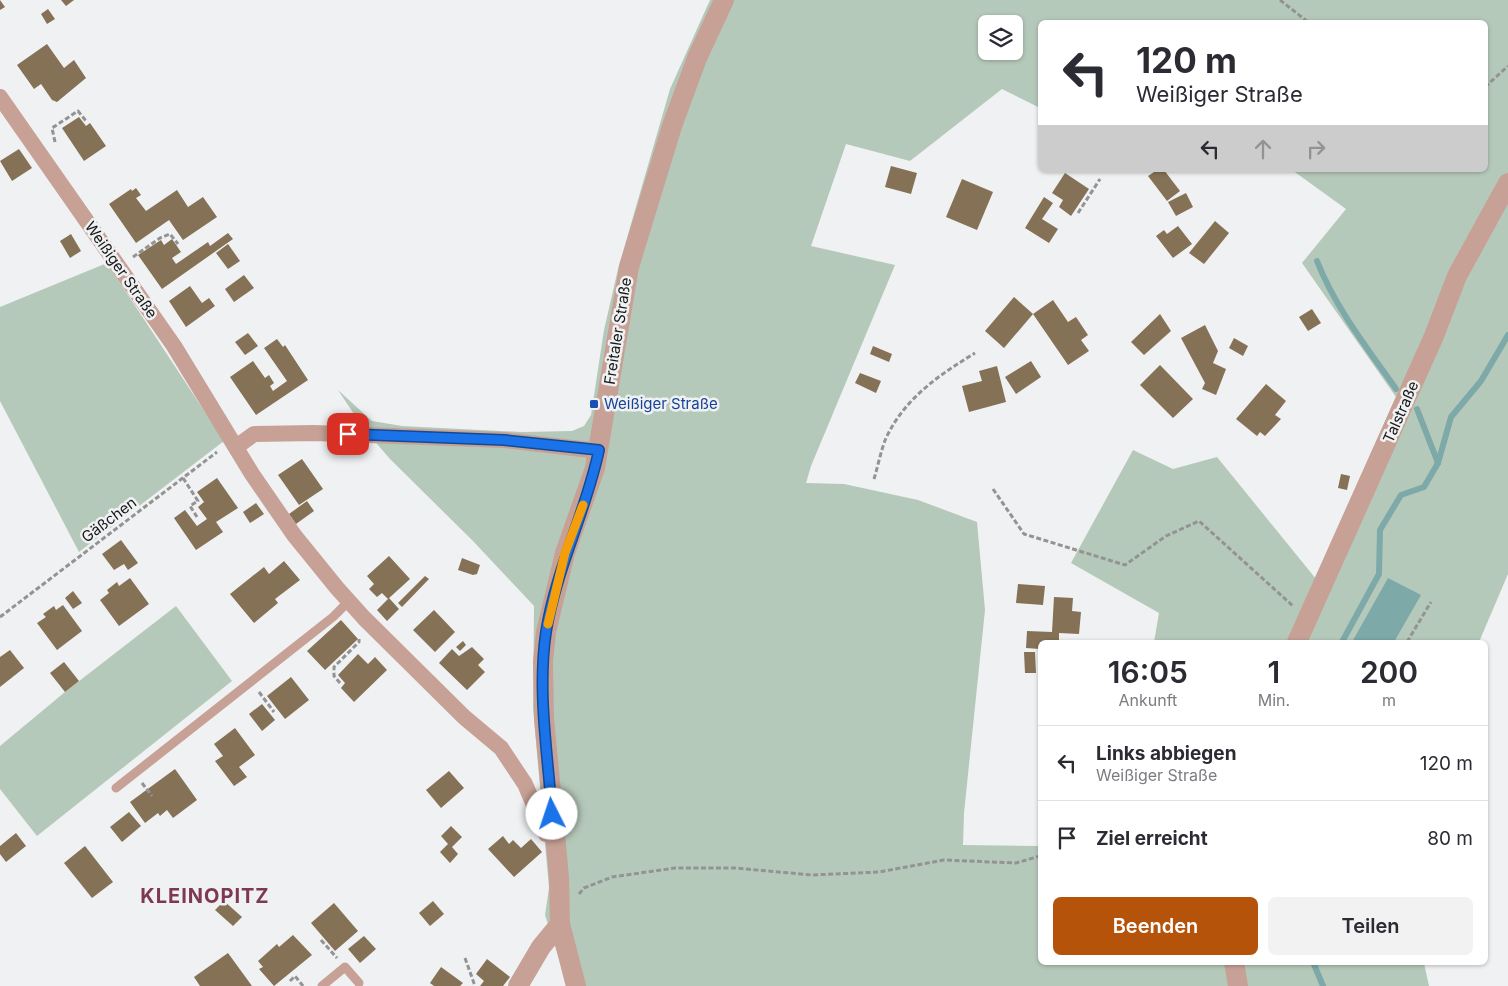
<!DOCTYPE html>
<html lang="de">
<meta charset="utf-8">
<style>
:root{--surface:#fff;--page:#f2f2f3;--text:#2b2b33;--muted:#7c7c81;--line:#e1e1e2;--accent:#b45309}
body{margin:0;font-family:Inter,sans-serif;background:var(--page);color:var(--text);height:100vh;display:flex;flex-direction:column;font-size:19px;white-space:nowrap}
*{box-sizing:border-box;margin:0}
p{font-size:16px;color:var(--muted)}
.icon{flex:none;width:28px;height:28px;fill:none;stroke:currentColor;stroke-width:2;stroke-linecap:round;stroke-linejoin:round}
.map{position:relative;flex:1;overflow:hidden}
.side{position:absolute;left:1038px;top:640px;width:450px;height:325px;display:flex;flex-direction:column;background:var(--surface);border-radius:8px;box-shadow:0 1px 4px #0004}
.side>*{flex:none}
.banner{position:absolute;left:1038px;top:20px;width:450px;height:152px;border-radius:8px;box-shadow:0 1px 4px #0004;background:#fff;color:var(--text);overflow:hidden}
.buttons{position:absolute;left:978px;top:15px;display:grid;gap:10px}
.buttons a{display:grid;place-items:center;width:45px;height:45px;border-radius:8px;background:var(--surface);box-shadow:0 1px 4px #0004;font-size:25px}
.pin{position:absolute;display:grid;place-items:center;width:42px;height:42px;color:#fff;margin:-21px;border-radius:10px;box-shadow:0 2px 8px #0006}
.me{position:absolute;width:55px;margin:-28px;rotate:356deg;stroke-linejoin:round;filter:drop-shadow(0 0 4px #0008)}
.turn{display:flex;align-items:center;gap:18px;height:105px;padding:0 15px;font-size:22px}
.turn .icon{width:65px;height:65px;stroke-width:2.5}
.turn b{display:block;font-size:35px;line-height:42px}
.lanes{display:flex;align-items:center;height:48px;padding:0 15px;background:#0003;justify-content:center;gap:25px;direction:ltr}
.lanes .off{opacity:.35}
.eta{display:flex;justify-content:space-evenly;align-items:center;height:85px;text-align:center}
.eta b{font-size:30px;font-weight:600;line-height:35px}
.button{display:flex;gap:10px;margin-top:auto;padding:10px 15px}
.button a{flex:1;height:58px;border-radius:8px;background:var(--accent);color:#fff;font-size:20px;font-weight:600;line-height:58px;text-align:center}
.button a+a{background:var(--page);color:var(--text)}
ul{padding:0;list-style:none}
li{display:flex;align-items:center;gap:15px;height:75px;padding:0 15px;border-top:1px solid var(--line)}
li div{flex:1}
li b{display:block;font-size:19px}
li em{font-style:normal}
.map>svg:first-child{display:block}
.green{fill:#b5c9ba;fill-rule:evenodd}
.water{fill:#7da9a9}
.lines{fill:none;stroke-linecap:round;stroke-linejoin:round}
.stream{stroke:#7da9a9;stroke-width:6}
.building{fill:#857156}
.path{stroke:#939394;stroke-width:3;stroke-dasharray:5 2.5;stroke-linecap:butt}
.service{stroke:#c7a196;stroke-width:9}
.minor{stroke:#c7a196;stroke-width:16}
.tertiary{stroke:#c7a196;stroke-width:20}
.route-casing{stroke:#114b97;stroke-width:12}
.route{stroke:#1a73e8;stroke-width:9}
.slow{stroke:#f59e0b;stroke-width:9}
.transit-dot{fill:#1a4fb4;stroke:#f0f1f2;stroke-width:2}
.labels{text-anchor:middle;stroke-width:5;stroke-linejoin:round;paint-order:stroke}
.street-label{font-size:15px;fill:#181819;stroke:#f0f1f2}
.transit-label{font-size:15px;fill:#164399;stroke:#f0f1f2;text-anchor:start}
.district-label{font-size:20px;font-weight:bold;letter-spacing:1px;fill:#7e3852;stroke:#f0f1f2}
</style>
<div class="map">
<svg width="1508" height="986" viewBox="0 0 1508 986">
<rect width="100%" height="100%" fill="#f0f1f2"/>
<g class="green">
<path d="M710,0H1508V574L1479,642H1154L1159,613L1071,563L1133,450L1173,469L1217,457L1316,579L1396,397L1302,263L1346,209L1292,170H1485V22H1040V108L1002,89L910,161L846,144L811,246L895,265L811,466L806,483L844,484L918,500L977,522L985,610L964,813L963,845L1040,846V962L1424,963L1429,986H568L545,915L549,888L533,708L534,606L473,541L390,459L364,429L338,390L372,421L402,426L522,432L572,431L584,426L591,415L604,330L618,269L670,89ZM986,24H1014V51H986Z"/>
<polygon points="107,263 224,441 79,552 0,401 0,307"/>
<polygon points="176,606 232,681 37,836 0,789 0,746 65,692"/>
</g>
<polygon class="water" points="1388,578 1421,595 1394,642 1352,642"/>
<g class="lines">
<g class="stream">
<path d="M1317,261C1335,307 1367,348 1396,389"/>
<polyline points="1417,409 1438,463"/>
<polyline points="1342,642 1379,574 1380,530 1401,495 1424,487 1438,463 1451,417 1481,381 1508,335"/>
<polyline points="1313,962 1323,986"/>
</g>
</g>
<g class="building">
<polygon points="0,0 5,7 0,10"/>
<polygon points="61,0 74,0 66,6"/>
<polygon points="48,9 55,19 47,24 41,14"/>
<polygon points="47,44 64,68 74,60 86,78 57,102 52,100 41,84 34,89 17,65"/>
<polygon points="79,117 86,126 90,123 106,146 84,161 62,128"/>
<polygon points="19,149 32,168 12,181 0,161"/>
<polygon points="891,166 917,173 911,194 885,187"/>
<polygon points="1157,170 1164,170 1180,191 1167,201 1148,176"/>
<polygon points="1065,173 1089,189 1071,216 1059,207 1063,200 1052,193"/>
<polygon points="962,179 993,192 977,230 946,217"/>
<polygon points="136,188 141,195 136,198 146,211 177,190 188,207 203,197 217,217 183,240 169,220 136,243 109,204 131,189 132,191"/>
<polygon points="1186,193 1193,207 1176,216 1168,202"/>
<polygon points="1044,197 1053,203 1042,219 1058,229 1049,243 1025,228"/>
<polygon points="1215,221 1229,233 1204,264 1189,253"/>
<polygon points="1178,226 1192,244 1173,258 1156,236 1164,230 1167,234"/>
<polygon points="228,233 233,239 162,289 138,255 161,240 164,245 172,239 181,252 172,258 176,264 208,242 210,246"/>
<polygon points="71,234 81,251 70,258 60,241"/>
<polygon points="228,244 240,261 228,269 216,253"/>
<polygon points="244,275 254,288 234,302 225,289"/>
<polygon points="190,286 202,303 209,298 215,306 186,327 169,301"/>
<polygon points="1014,297 1033,314 1004,348 985,331"/>
<polygon points="1053,300 1068,322 1076,317 1088,335 1081,340 1089,351 1068,365 1033,314"/>
<polygon points="1312,309 1321,323 1308,331 1299,317"/>
<polygon points="1160,314 1171,331 1144,355 1131,342"/>
<polygon points="1205,325 1218,351 1213,363 1226,369 1216,395 1202,389 1205,383 1181,338"/>
<polygon points="248,333 258,346 245,355 235,342"/>
<polygon points="1234,338 1248,346 1243,356 1229,348"/>
<polygon points="277,339 283,347 285,345 308,380 256,415 230,377 253,361 265,378 269,375 274,383 270,386 273,391 287,381 264,348"/>
<polygon points="873,346 892,354 889,362 870,354"/>
<polygon points="1031,361 1041,377 1016,394 1005,377"/>
<polygon points="1160,365 1193,399 1173,418 1140,385"/>
<polygon points="997,366 1006,402 969,412 962,386 982,381 979,371"/>
<polygon points="860,373 881,381 876,393 855,383"/>
<polygon points="1266,384 1286,401 1275,415 1281,419 1265,436 1260,432 1257,436 1236,419"/>
<polygon points="302,459 323,489 299,505 278,475"/>
<polygon points="1341,474 1350,476 1347,490 1338,488"/>
<polygon points="217,478 238,508 216,522 223,532 196,550 174,518 185,510 197,526 207,519 198,507 204,502 197,492"/>
<polygon points="307,501 314,511 296,524 289,514"/>
<polygon points="256,503 264,514 250,523 243,512"/>
<polygon points="121,540 138,563 128,570 124,564 114,570 102,554"/>
<polygon points="389,556 410,579 388,599 382,593 377,597 369,589 374,584 367,576"/>
<polygon points="462,558 480,565 477,574 473,575 458,570"/>
<polygon points="284,561 300,580 275,599 278,603 254,623 230,594 264,567 269,574"/>
<polygon points="425,576 429,579 402,607 398,603"/>
<polygon points="130,578 149,604 119,626 100,600 109,593 107,590 117,582 119,586"/>
<polygon points="1018,584 1045,586 1043,605 1016,603"/>
<polygon points="73,591 82,603 73,609 65,598"/>
<polygon points="1054,597 1073,598 1072,611 1081,612 1079,634 1059,633 1059,642 1040,642 1040,649 1026,648 1027,631 1052,632"/>
<polygon points="389,598 399,609 387,621 377,610"/>
<polygon points="63,605 82,631 57,650 37,623 46,617 43,614 54,606 56,610"/>
<polygon points="434,610 455,632 435,652 413,630"/>
<polygon points="341,620 358,639 325,670 307,651"/>
<polygon points="463,641 466,645 460,651 456,647"/>
<polygon points="472,647 484,659 478,665 485,672 467,690 439,663 452,649 459,656"/>
<polygon points="10,650 24,668 0,687 0,657"/>
<polygon points="1024,652 1035,652 1036,673 1025,673"/>
<polygon points="358,654 368,664 375,657 387,670 354,702 341,688 345,683 338,675"/>
<polygon points="64,662 79,681 65,692 50,673"/>
<polygon points="291,677 309,700 285,719 267,696"/>
<polygon points="262,704 275,720 262,731 249,714"/>
<polygon points="235,728 255,755 239,767 247,777 234,786 215,761 223,756 214,744"/>
<polygon points="175,769 197,800 173,818 167,810 160,816 158,813 145,823 130,802"/>
<polygon points="449,771 464,788 441,808 426,790"/>
<polygon points="129,812 141,826 122,842 110,827"/>
<polygon points="451,826 462,837 452,847 458,854 450,863 440,852 448,844 441,836"/>
<polygon points="16,833 26,846 6,862 0,854 0,846"/>
<polygon points="503,836 509,844 513,840 521,848 531,839 542,852 514,877 488,849"/>
<polygon points="85,846 113,882 92,898 64,863"/>
<polygon points="224,901 242,917 233,926 215,910"/>
<polygon points="433,901 444,914 430,926 419,913"/>
<polygon points="334,903 358,931 335,951 311,923"/>
<polygon points="293,935 312,955 274,986 259,969 263,967 258,961 277,944 279,947"/>
<polygon points="364,936 376,949 360,963 348,949"/>
<polygon points="228,953 252,986 200,986 194,977"/>
<polygon points="487,959 510,977 503,986 480,986 484,981 476,974"/>
<polygon points="441,967 463,983 460,986 434,986 430,983"/>
</g>
<g class="lines">
<g class="path">
<polyline points="1280,0 1308,22"/>
<polyline points="1485,87 1508,66"/>
<polyline points="55,142 52,128 78,111 86,121"/>
<polyline points="1078,213 1100,179"/>
<polyline points="133,257 160,238 170,234 178,244"/>
<polyline points="183,478 198,501 190,506 197,517"/>
<path d="M874,479C878,466 881,450 886,438C905,398 939,375 975,353"/>
<polyline points="993,489 1024,534 1125,565 1166,536 1199,521 1293,606"/>
<polyline points="0,617 217,452"/>
<polyline points="1407,642 1431,602"/>
<polyline points="340,683 334,676 334,667 359,642 359,639"/>
<polyline points="259,692 274,712"/>
<polyline points="142,783 152,796"/>
<polyline points="579,894 584,888 612,877 675,868 735,868 812,875 879,872 944,860 1016,863 1040,856"/>
<polyline points="321,940 337,958"/>
<polyline points="465,958 475,986"/>
<polyline points="290,981 295,976 303,986"/>
</g>
<g class="service">
<polyline points="116,788 333,617 349,601"/>
<polyline points="322,986 345,967 359,983"/>
</g>
<g class="minor">
<polyline points="0,97 174,346 252,474 294,535 337,588 364,618 464,717 501,748 525,784 546,834 554,833"/>
<polyline points="236,447 254,434 314,433 504,440 599,451"/>
</g>
<g class="tertiary">
<polyline points="1297,642 1434,336 1457,276 1508,183"/>
<polyline points="1234,962 1238,986"/>
<polyline points="518,986 541,947 560,924"/>
<polyline points="576,986 560,924 559,877 544,718 543,662 546,632 565,553 595,468 629,267 672,126 697,58 724,0"/>
</g>
</g>
<g class="lines">
<defs>
<path id="route" d="M348,434L504,440L599,450C586,512 556,569 546,632C537,692 548,755 552,814"/>
</defs>
<use href="#route" class="route-casing"/>
<use href="#route" class="route"/>
<polyline class="slow" points="548,624 565,553 583,505"/>
</g>
<rect class="transit-dot" x="589" y="399" width="10" height="10" rx="2.5"/>
<g class="labels">
<g class="street-label">
<text transform="translate(121 270) rotate(55)" y="5">Weißiger Straße</text>
<text transform="translate(618 331) rotate(-81)" y="5">Freitaler Straße</text>
<text transform="translate(1401 412) rotate(-66)" y="5">Talstraße</text>
<text transform="translate(109 520) rotate(-37)" y="5">Gäßchen</text>
</g>
<g class="transit-label">
<text x="604" y="409">Weißiger Straße</text>
</g>
<g class="district-label">
<text x="205" y="903">KLEINOPITZ</text>
</g>
</g>
</svg>
<div class="buttons">
<a><svg class="icon" aria-label="layers" viewBox="0 0 24 24"><path d="M12 4l9 5-9 5-9-5zM3 14l9 5 9-5"/></svg></a>
</div>
<div class="pin" style="left:348px;top:434px;background:#d93025"><svg class="icon" aria-label="arrive" viewBox="0 0 24 24"><path d="M6 21V4h12l-3 4 3 4H6"/></svg></div>
<svg class="me" style="left:552px;top:814px" viewBox="-20 -20 40 40"><circle r="19" fill="#fff"/><path d="M0-13L10 11 0 6-10 11z" fill="#1a73e8"/></svg>
<div class="banner">
<div class="turn"><svg class="icon" aria-label="left" viewBox="0 0 24 24"><path d="M17 20v-9H6M10 6l-5 5 5 5"/></svg><div><b>120 m</b>Weißiger Straße</div></div>
<div class="lanes"><svg class="icon" aria-label="left" viewBox="0 0 24 24"><path d="M17 20v-9H6M10 6l-5 5 5 5"/></svg><svg class="icon off" aria-label="ahead" viewBox="0 0 24 24"><path d="M12 20V5M6 11l6-6 6 6"/></svg><svg class="icon off" aria-label="right" viewBox="0 0 24 24"><path d="M7 20v-9h11M14 6l5 5-5 5"/></svg></div>
</div>
<section class="side">
<div class="eta">
<div><b>16:05</b><p>Ankunft</p></div>
<div><b>1</b><p>Min.</p></div>
<div><b>200</b><p>m</p></div>
</div>
<ul>
<li><svg class="icon" aria-label="left" viewBox="0 0 24 24"><path d="M17 20v-9H6M10 6l-5 5 5 5"/></svg><div><b>Links abbiegen</b><p>Weißiger Straße</p></div><em>120 m</em></li>
<li><svg class="icon" aria-label="arrive" viewBox="0 0 24 24"><path d="M6 21V4h12l-3 4 3 4H6"/></svg><div><b>Ziel erreicht</b></div><em>80 m</em></li>
</ul>
<div class="button"><a>Beenden</a><a>Teilen</a></div>
</section>
</div>
